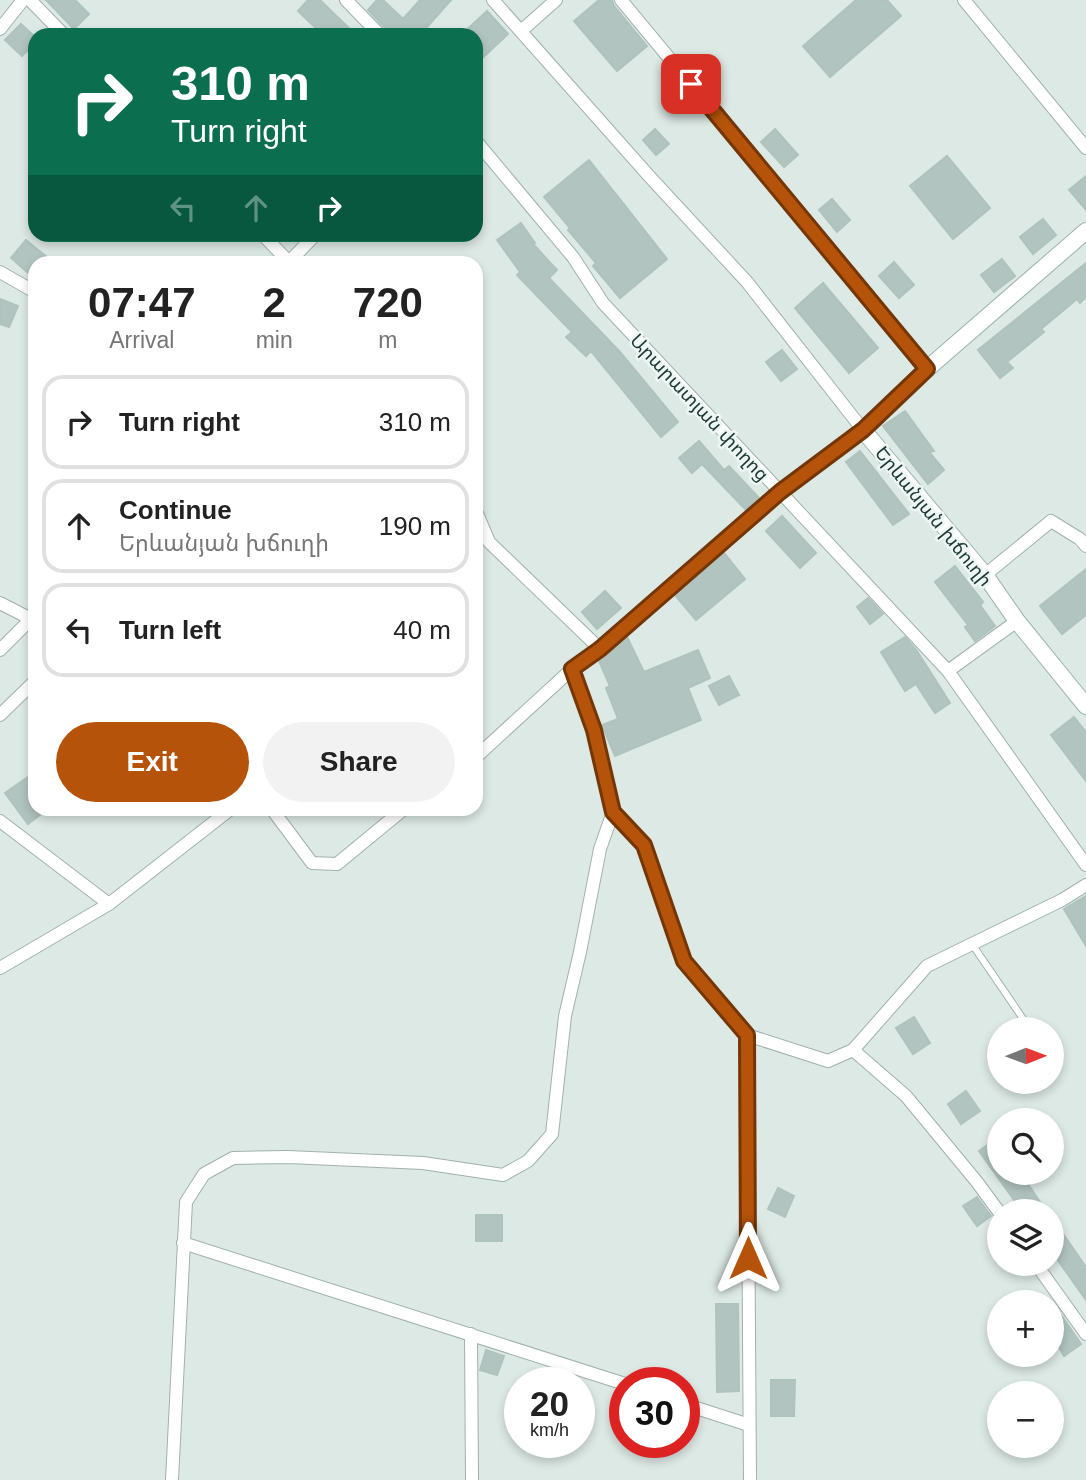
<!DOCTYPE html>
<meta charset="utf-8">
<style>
:root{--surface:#fff;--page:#f2f2f2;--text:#222;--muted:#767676;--line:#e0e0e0;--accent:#b45309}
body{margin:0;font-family:Helvetica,"Noto Sans Armenian",sans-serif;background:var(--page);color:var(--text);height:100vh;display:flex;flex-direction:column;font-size:26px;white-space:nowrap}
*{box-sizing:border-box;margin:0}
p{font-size:23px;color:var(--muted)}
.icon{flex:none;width:38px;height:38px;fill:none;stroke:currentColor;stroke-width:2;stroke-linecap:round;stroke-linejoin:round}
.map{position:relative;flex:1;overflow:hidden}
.panel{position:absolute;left:28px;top:256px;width:455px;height:560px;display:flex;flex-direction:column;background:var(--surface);border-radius:21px;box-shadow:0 4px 10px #0003}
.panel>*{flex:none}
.top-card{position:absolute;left:28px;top:28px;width:455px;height:214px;border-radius:21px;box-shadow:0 4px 10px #0003;background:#0b6e4f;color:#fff;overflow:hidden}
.needle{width:46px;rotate:89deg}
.controls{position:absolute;left:987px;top:1017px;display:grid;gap:14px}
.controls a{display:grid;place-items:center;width:77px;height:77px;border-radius:50%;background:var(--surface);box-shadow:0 4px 10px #0003;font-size:35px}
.speed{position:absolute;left:504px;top:1367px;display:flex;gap:14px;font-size:35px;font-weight:700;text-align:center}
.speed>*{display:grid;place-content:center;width:91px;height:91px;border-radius:50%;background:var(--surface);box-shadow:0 4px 10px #0003;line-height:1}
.speed small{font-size:18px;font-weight:400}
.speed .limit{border:10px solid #d22;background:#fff;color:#111}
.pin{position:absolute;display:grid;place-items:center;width:60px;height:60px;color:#fff;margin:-30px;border-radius:14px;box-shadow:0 4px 10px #0006}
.me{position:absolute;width:77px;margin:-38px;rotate:0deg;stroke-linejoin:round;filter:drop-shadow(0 0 5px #0008)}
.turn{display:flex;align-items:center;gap:24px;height:147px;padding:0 28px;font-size:32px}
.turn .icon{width:91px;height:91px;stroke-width:2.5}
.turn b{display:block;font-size:49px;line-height:60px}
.lanes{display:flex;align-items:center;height:66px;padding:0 28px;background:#0003;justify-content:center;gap:35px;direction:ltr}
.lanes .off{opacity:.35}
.eta{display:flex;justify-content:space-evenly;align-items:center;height:119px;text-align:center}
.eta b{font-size:42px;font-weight:700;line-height:49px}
.action{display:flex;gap:14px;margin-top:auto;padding:14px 28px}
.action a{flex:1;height:80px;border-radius:42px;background:var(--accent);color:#fff;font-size:28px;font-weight:700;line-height:80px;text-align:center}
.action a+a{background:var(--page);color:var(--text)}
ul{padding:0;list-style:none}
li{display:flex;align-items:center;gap:21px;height:94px;margin:0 14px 10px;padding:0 14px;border:4px solid var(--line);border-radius:21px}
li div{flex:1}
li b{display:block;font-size:26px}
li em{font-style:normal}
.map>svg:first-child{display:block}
.building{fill:#b2c4bf;stroke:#afc3bd;stroke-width:2}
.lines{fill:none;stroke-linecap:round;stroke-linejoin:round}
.lane-casing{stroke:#a0b1ad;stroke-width:8}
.street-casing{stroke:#a0b1ad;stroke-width:14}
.secondary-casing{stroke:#9cb5af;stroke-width:18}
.lane{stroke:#fff;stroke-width:6}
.street{stroke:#fff;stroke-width:12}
.secondary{stroke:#fff;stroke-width:16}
.route-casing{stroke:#753606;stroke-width:18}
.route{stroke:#b45309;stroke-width:12}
.labels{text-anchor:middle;stroke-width:5;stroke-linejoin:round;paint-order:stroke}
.street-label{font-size:19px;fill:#1e3935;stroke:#edf6f3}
</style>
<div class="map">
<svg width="1086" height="1480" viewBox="0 0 1086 1480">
<rect width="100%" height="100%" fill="#dde9e5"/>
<g class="building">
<polygon points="46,0 75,0 89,14 74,29"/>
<polygon points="308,0 320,0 356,35 323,35 298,11"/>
<polygon points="377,0 383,0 403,19 420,0 451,0 420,35 389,35 386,29 368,10"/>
<polygon points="599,0 612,0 614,6 647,46 617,71 574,21"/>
<polygon points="856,0 887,0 901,16 830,77 803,46"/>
<polygon points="487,11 508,34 476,64 476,35 461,35"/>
<polygon points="21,24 35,37 35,43 22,56 5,40"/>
<polygon points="655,129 669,144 656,155 643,140"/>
<polygon points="775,129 798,155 784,167 761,142"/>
<polygon points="947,156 990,208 953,239 910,186"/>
<polygon points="589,160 667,259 620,298 593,266 596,263 568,230 570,228 544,197"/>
<polygon points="1086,176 1086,210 1069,190"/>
<polygon points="832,199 850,220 837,232 819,210"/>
<polygon points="1043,219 1056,235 1033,254 1020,237"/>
<polygon points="521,223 535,243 533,244 557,270 549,278 620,352 678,422 661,437 591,351 586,356 566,337 572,332 517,275 520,272 497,240"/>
<polygon points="26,240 53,262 35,262 35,279 11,258"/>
<polygon points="1002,259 1015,276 994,292 981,275"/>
<polygon points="894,262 914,285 899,298 879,276"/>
<polygon points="1086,263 1086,297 1080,303 1077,299 1041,329 1044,332 1007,362 1013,368 1000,378 978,350"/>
<polygon points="823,283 878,348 849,373 795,308"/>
<polygon points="0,299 18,306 9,327 0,324"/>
<polygon points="782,350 797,369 781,381 766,362"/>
<polygon points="905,411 934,451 929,452 944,470 928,484 883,426"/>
<polygon points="699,441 724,470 729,466 759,498 746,510 702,464 692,473 679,458"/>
<polygon points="860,451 909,514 893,525 846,462"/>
<polygon points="782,516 816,553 800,568 766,531"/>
<polygon points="724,553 745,579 696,620 675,595"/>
<polygon points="955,566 983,602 980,605 995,626 975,641 965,627 968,625 935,582"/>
<polygon points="1086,569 1086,615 1062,634 1040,606"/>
<polygon points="605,591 621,608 597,629 582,612"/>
<polygon points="868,598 883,614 870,624 857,607"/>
<polygon points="627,637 644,672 698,650 710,678 688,688 701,720 615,756 602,725 618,719 606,688 610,686 599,661"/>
<polygon points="905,637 917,651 950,703 935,713 916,684 905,691 881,652"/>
<polygon points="729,676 739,695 719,705 709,686"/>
<polygon points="1074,717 1086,732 1086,781 1051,735"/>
<polygon points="35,772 35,808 49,808 28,824 5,793"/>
<polygon points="1086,896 1086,946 1064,909"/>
<polygon points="914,1017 930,1043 913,1054 896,1028"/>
<polygon points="966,1091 980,1111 961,1124 948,1104"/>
<polygon points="999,1137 999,1172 1020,1172 1040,1202 1026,1211 1022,1211 979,1151"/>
<polygon points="778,1188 794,1196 785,1217 768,1209"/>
<polygon points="977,1197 991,1216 977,1226 963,1206"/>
<rect x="476" y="1215" width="26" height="26"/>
<polygon points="1052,1218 1086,1267 1086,1300 1052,1252"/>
<polygon points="716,1304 738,1304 739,1391 717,1392"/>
<polygon points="1061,1315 1081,1344 1064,1356 1052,1336 1052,1321"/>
<polygon points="486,1350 504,1356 497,1375 480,1370"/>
<polygon points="771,1380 795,1380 794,1416 771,1416"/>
</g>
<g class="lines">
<defs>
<polyline id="lane" points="972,944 1030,1029"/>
<g id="street">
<polyline points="30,0 64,35"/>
<polyline points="346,0 380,35"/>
<polyline points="621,0 927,369"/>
<polyline points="964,0 1086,148"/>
<polyline points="0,29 23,0"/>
<polyline points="521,31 556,0"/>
<polyline points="476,141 573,257 603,303 948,671 1086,865"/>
<polyline points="262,234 289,262 316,234"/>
<polyline points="0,272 35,292"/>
<polyline points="476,511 489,542 600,649"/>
<polyline points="985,575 1051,521 1080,539 1086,546"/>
<polyline points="0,603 31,619"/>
<polyline points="0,650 35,615"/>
<polyline points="572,669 594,730 613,812 644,845 684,961 747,1035 828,1061 853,1050 927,966 1062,900 1086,885"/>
<polyline points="948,671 1017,621"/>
<polyline points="0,715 35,681"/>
<polyline points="476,757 572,669 600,649 780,492 863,430 747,282 649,176 493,0"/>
<polyline points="271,808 312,863 337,864 405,808"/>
<polyline points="0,821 109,904"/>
<polyline points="0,968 109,904 232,808"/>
<polyline points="747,1035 750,1480"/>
<polyline points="853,1050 906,1096 977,1182 999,1212"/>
<polyline points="183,1243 625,1384"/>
<polyline points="1036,1264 1086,1334"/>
<polyline points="471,1334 472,1480"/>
<polyline points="684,1404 749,1425"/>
<polyline points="172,1480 186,1202 204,1174 233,1158 288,1157 423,1163 503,1175 528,1161 552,1134 565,1016 580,952 600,849 613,812"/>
</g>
<polyline id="secondary" points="1086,231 927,369 863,430 985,575 1017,621 1086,706"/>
</defs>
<use href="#lane" class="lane-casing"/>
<use href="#street" class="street-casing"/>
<use href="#secondary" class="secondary-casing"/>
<use href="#lane" class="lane"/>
<use href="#street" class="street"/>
<use href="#secondary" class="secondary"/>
</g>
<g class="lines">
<defs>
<polyline id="route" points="691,84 927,369 863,430 780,492 600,649 572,669 594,730 613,812 644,845 684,961 747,1035 748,1258"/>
</defs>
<use href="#route" class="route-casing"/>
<use href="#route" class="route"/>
</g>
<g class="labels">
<g class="street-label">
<text transform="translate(700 407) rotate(47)" y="7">Արարատյան փողոց</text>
<text transform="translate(934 516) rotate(51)" y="7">Երևանյան խճուղի</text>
</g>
</g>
</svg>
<div class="controls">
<a><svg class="needle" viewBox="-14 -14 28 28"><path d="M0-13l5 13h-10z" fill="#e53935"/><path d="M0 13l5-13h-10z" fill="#767676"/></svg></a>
<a><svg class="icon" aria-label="search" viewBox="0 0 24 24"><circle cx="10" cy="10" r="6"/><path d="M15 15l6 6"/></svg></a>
<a><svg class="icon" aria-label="layers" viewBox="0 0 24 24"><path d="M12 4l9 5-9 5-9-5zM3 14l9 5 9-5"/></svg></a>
<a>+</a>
<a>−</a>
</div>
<div class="speed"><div>20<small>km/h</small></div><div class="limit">30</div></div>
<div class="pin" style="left:691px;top:84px;background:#d93025"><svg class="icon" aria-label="arrive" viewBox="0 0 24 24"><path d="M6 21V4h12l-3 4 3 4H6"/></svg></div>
<svg class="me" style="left:748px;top:1258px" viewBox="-20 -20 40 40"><path d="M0-17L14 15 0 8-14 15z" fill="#b45309" stroke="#fff" stroke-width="4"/></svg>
<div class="top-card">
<div class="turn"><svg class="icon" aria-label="right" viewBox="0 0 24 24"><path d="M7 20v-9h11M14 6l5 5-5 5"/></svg><div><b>310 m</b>Turn right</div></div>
<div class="lanes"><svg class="icon off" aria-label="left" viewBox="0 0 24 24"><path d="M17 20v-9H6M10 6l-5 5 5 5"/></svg><svg class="icon off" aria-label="ahead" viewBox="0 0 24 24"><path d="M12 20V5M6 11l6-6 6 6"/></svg><svg class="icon" aria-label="right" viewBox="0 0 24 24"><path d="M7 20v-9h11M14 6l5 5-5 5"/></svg></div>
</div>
<section class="panel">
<div class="eta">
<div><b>07:47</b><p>Arrival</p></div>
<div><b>2</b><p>min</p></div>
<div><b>720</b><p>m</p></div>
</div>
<ul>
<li><svg class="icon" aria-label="right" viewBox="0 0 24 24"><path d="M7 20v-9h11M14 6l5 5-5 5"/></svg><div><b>Turn right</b></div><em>310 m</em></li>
<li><svg class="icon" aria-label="ahead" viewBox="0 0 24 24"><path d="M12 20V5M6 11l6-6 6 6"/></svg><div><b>Continue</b><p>Երևանյան խճուղի</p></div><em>190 m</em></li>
<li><svg class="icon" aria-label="left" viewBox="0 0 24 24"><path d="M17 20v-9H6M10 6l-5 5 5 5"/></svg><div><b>Turn left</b></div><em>40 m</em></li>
</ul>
<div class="action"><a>Exit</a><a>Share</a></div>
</section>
</div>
